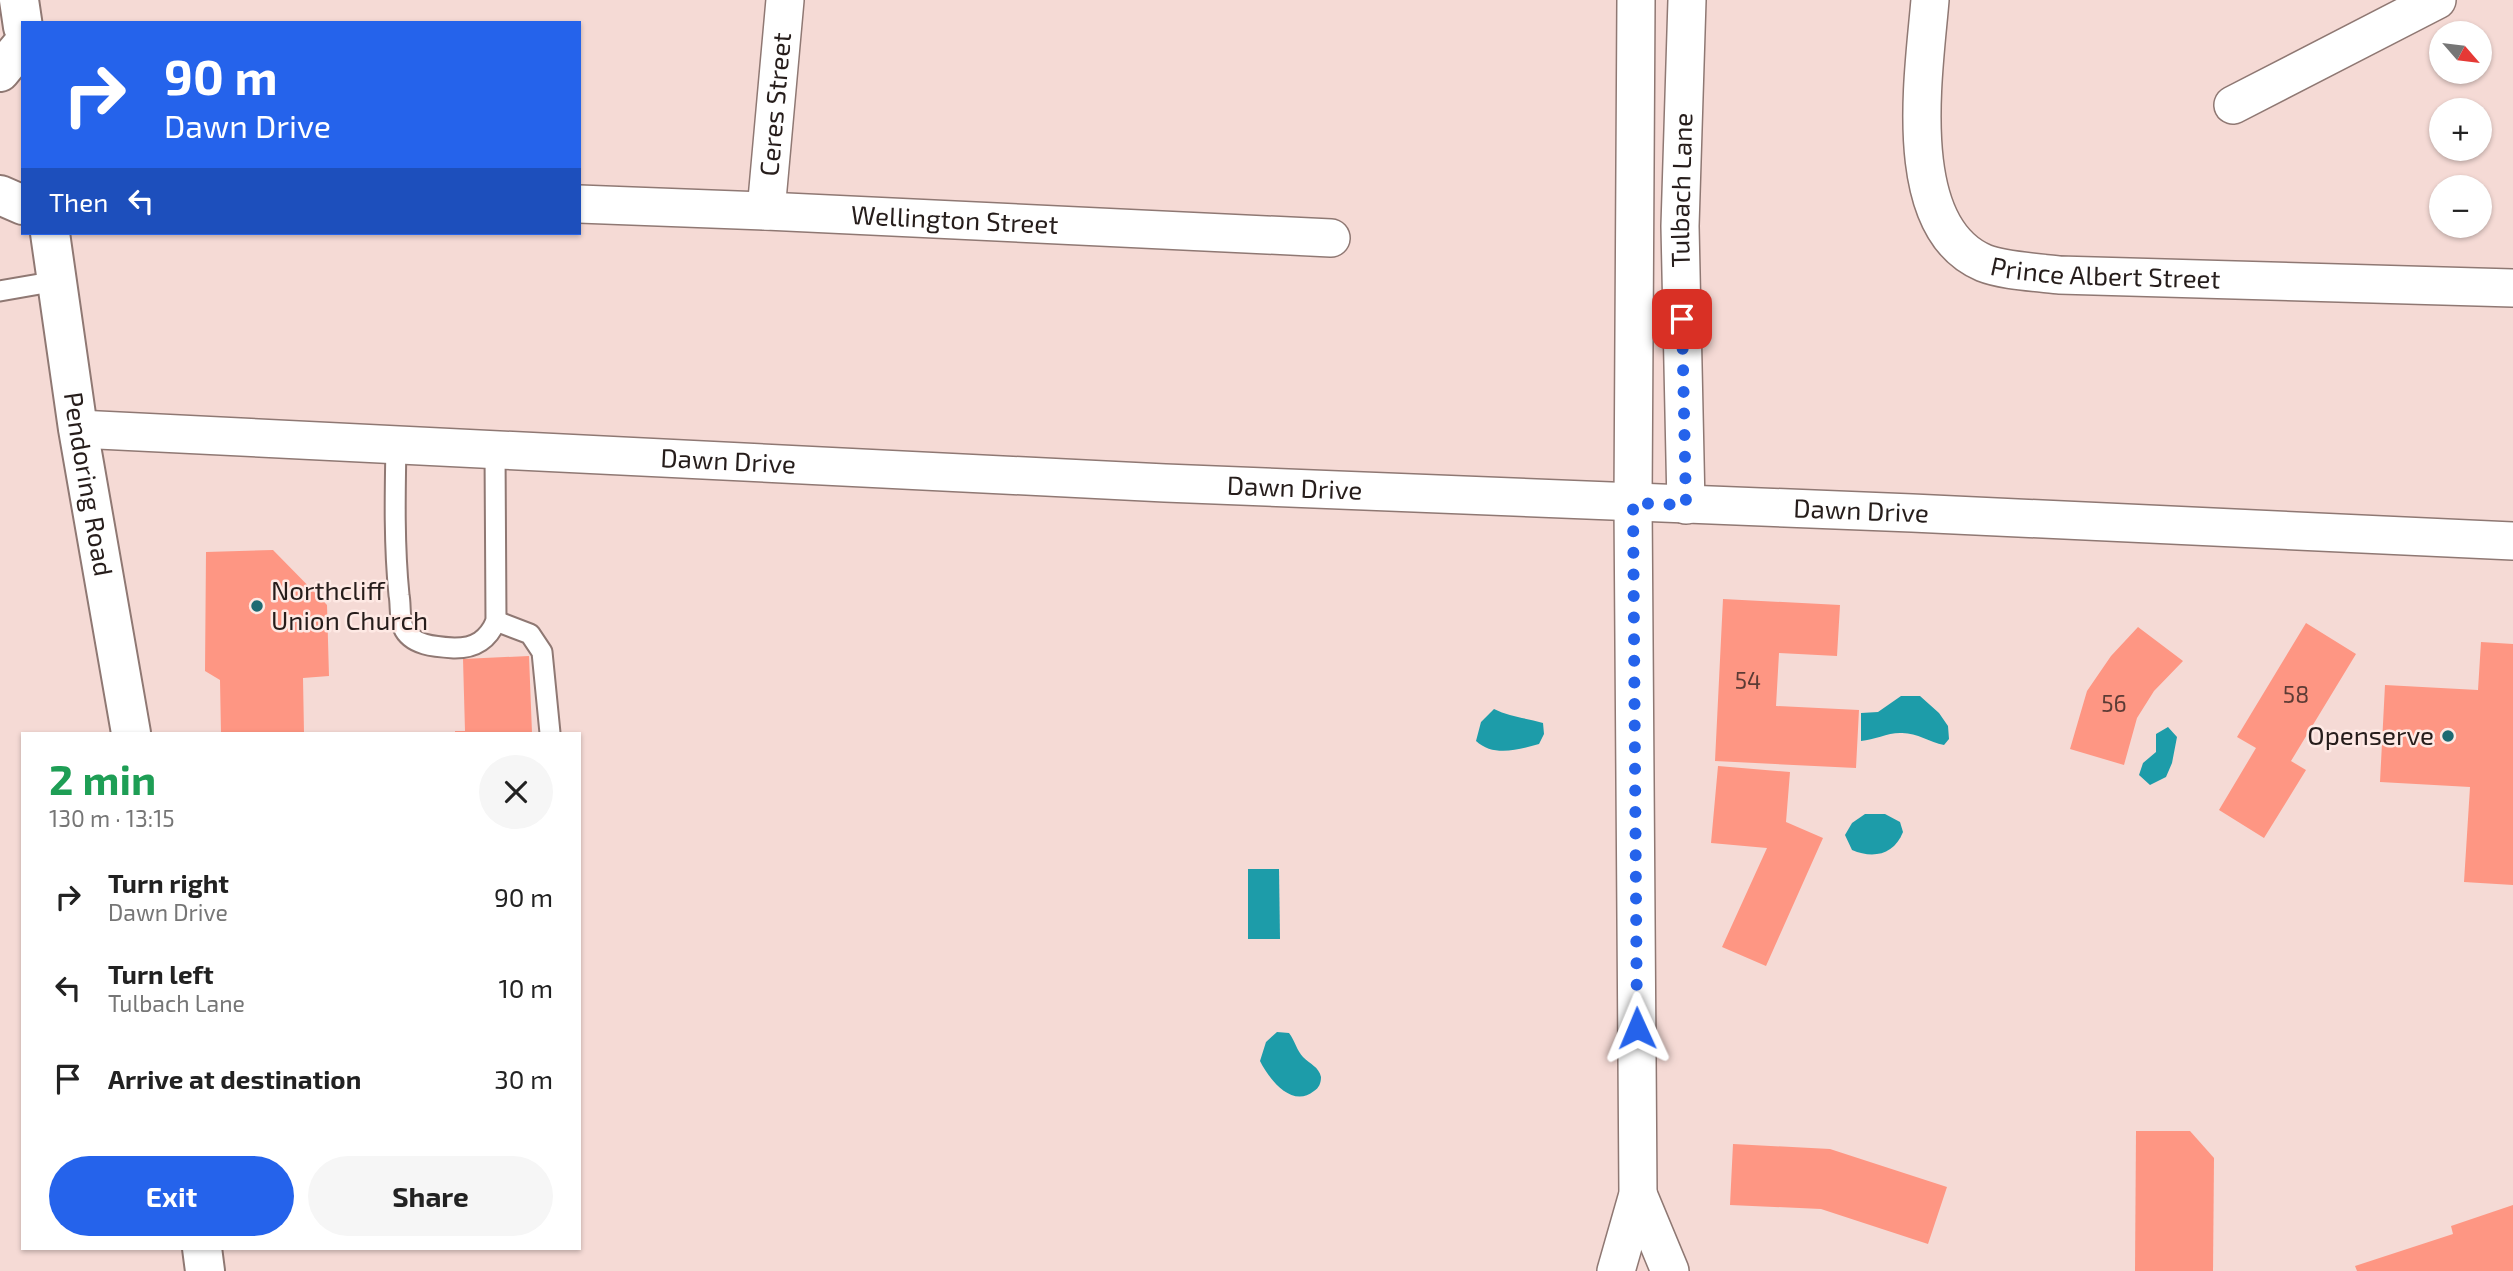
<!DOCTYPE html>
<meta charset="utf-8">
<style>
:root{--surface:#fff;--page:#f6f6f6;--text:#222;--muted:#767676;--accent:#2563eb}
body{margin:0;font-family:"Exo 2",sans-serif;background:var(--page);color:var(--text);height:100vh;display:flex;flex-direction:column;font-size:26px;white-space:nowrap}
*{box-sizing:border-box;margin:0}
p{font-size:23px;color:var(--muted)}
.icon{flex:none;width:38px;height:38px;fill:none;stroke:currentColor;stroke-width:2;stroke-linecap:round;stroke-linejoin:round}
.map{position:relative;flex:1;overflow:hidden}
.panel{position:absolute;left:21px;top:732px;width:560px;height:518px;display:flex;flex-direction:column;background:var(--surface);border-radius:0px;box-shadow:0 2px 5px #0004}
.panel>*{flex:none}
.banner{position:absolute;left:21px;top:21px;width:560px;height:214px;border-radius:0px;box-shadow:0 2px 5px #0004;background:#2563eb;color:#fff;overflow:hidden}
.needle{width:46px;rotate:118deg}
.tools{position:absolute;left:2429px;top:21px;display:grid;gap:14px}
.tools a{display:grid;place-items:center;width:63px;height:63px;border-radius:50%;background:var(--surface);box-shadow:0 2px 5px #0004;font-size:35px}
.pin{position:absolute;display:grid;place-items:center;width:60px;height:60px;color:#fff;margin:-30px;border-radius:14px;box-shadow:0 4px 10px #0006}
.me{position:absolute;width:77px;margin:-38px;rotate:359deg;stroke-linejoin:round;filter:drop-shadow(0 0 5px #0008)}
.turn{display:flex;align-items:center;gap:24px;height:147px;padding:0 28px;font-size:32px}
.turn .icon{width:91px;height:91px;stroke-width:2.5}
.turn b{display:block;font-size:49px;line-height:60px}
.then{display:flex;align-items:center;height:66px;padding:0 28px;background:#0003;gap:14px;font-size:26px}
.round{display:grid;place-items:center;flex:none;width:74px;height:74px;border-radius:37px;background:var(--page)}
.summary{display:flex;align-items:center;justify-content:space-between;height:119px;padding:0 28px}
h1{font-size:42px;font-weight:700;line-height:52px;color:#1e9e55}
.cta{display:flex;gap:14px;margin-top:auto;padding:14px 28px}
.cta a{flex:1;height:80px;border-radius:42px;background:var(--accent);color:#fff;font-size:28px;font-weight:700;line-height:80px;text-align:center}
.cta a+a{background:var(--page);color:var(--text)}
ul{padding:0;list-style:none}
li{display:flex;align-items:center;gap:21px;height:91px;padding:0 28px}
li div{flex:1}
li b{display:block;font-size:26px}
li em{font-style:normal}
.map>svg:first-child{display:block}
.water{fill:#1d9ca9}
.building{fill:#fe9683}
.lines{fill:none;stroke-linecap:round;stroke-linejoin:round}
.lane-casing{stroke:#8f7873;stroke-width:23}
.street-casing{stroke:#8f7873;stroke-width:40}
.secondary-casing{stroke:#8f7873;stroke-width:42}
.lane{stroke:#fff;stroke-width:19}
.street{stroke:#fff;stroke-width:37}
.secondary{stroke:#fff;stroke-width:38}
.route{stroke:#2563eb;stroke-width:12;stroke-dasharray:0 21.6}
.poi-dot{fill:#1e6a72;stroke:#fee9e4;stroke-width:2.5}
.labels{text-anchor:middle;stroke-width:5;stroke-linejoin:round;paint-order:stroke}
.number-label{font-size:23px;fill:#5c3b35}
.street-label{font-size:26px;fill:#261d1b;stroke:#fee9e4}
.poi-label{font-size:26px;fill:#261d1b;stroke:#fee9e4;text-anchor:start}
</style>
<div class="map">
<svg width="2513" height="1271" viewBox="0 0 2513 1271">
<rect width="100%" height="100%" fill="#f5dad5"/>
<g class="water">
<path d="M1901,696H1920L1939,713L1948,726L1949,739L1944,745C1929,742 1916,732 1900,733C1887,733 1874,740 1861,741V713L1878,712Z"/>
<path d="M1494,709C1510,717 1526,718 1543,723L1544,734L1539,744C1518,750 1493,757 1476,741L1481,722Z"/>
<polygon points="2168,727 2177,737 2172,763 2166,777 2150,785 2139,775 2143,763 2156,752 2156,734"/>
<path d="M1865,814H1885L1900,822L1903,832C1894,855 1873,859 1852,850L1845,835L1852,823Z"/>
<polygon points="1248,869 1279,869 1280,939 1248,939"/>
<path d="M1277,1032L1289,1033C1295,1041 1297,1051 1303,1057C1310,1064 1319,1067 1321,1077C1321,1083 1319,1088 1314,1091C1292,1109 1269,1079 1260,1061L1266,1042Z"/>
</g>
<g class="building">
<polygon points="273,550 327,605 329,676 303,678 304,733 221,733 220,680 205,671 206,552"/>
<polygon points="1723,599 1840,605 1837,656 1779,653 1776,706 1859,710 1856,768 1715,761"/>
<polygon points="2306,623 2356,654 2291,761 2306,770 2264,838 2219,810 2256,748 2237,737"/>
<polygon points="2138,627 2183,661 2154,691 2137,718 2124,765 2070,749 2087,691 2111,656"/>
<polygon points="2481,642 2513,644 2513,885 2464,882 2470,787 2380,782 2385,685 2478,690"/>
<polygon points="529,656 532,733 455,733 455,731 465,731 463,659"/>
<polygon points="1718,766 1790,772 1786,822 1823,838 1766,966 1722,947 1767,848 1711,843"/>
<polygon points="2136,1131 2190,1131 2214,1158 2213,1271 2135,1271"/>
<polygon points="1733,1144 1830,1149 1947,1187 1928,1244 1821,1209 1730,1205"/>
<polygon points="2513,1205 2513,1271 2357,1271 2355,1266 2453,1234 2451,1226"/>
</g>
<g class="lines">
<defs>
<g id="lane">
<polyline points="0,291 57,281"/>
<path d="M396,445C395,495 394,545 399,595C401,604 399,618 403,627C411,646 437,647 455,648C475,648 488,640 496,621L495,450"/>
<polyline points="496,621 530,634 542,652 550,733"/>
</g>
<g id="street">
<path id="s1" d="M1930,0C1924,73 1899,227 1984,263C2004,271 2037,272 2059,275L2513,288"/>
<polyline points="2233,105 2437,0"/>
<path id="s2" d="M579,204L766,211L1331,238"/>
<path id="s3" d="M766,211L785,0"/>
<path id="s4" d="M78,429L1165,483L1912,513L2513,541"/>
<path id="s5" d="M1686,505L1680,226L1687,0"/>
<polyline points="1638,1194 1670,1271"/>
<polyline points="1616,1271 1638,1194 1633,503 1636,0"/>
</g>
<g id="secondary">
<polyline points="19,0 23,27"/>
<polyline points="0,72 23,44"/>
<polyline points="0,195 23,205"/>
<path id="s6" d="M50,233L78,429L131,733"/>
<polyline points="202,1248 205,1271"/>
</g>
</defs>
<use href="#lane" class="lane-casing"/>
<use href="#street" class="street-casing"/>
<use href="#secondary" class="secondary-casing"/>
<use href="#lane" class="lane"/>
<use href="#street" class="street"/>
<use href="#secondary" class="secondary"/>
</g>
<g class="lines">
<polyline class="route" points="1637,1028 1633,503 1686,505 1682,319"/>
</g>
<g class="poi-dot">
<circle cx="257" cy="606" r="7"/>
<circle cx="2448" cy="736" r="7"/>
</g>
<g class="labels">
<g class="number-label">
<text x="1748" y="689">54</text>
<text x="2296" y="703">58</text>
<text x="2114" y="712">56</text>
</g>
<g class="street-label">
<text dy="9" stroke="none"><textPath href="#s3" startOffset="107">Ceres Street</textPath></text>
<text dy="9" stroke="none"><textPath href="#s5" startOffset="315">Tulbach Lane</textPath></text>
<text dy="9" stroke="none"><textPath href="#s2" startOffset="376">Wellington Street</textPath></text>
<text dy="9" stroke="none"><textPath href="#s1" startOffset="408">Prince Albert Street</textPath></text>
<text dy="9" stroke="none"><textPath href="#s4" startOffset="651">Dawn Drive</textPath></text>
<text dy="9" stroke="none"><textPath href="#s6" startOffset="254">Pendoring Road</textPath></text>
<text dy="9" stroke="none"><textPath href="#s4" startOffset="1218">Dawn Drive</textPath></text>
<text dy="9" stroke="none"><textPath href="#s4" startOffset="1785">Dawn Drive</textPath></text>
</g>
<g class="poi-label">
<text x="271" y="600">Northcliff<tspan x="271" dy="30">Union Church</tspan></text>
<text x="2434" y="745" text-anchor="end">Openserve</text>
</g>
</g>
</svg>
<div class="tools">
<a><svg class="needle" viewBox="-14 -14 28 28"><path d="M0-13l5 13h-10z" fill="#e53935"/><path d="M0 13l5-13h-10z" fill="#767676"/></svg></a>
<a>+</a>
<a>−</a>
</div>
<div class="pin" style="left:1682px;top:319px;background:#d93025"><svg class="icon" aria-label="arrive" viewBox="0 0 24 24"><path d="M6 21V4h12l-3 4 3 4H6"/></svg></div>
<svg class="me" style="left:1637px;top:1028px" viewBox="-20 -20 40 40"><path d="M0-17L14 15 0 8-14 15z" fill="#2563eb" stroke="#fff" stroke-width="4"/></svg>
<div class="banner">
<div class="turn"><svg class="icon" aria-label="right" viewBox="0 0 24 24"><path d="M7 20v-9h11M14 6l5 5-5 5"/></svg><div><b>90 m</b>Dawn Drive</div></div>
<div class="then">Then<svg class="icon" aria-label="left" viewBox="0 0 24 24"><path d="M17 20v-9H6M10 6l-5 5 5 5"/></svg></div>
</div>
<section class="panel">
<div class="summary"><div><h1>2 min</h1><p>130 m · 13:15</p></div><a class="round"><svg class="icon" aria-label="close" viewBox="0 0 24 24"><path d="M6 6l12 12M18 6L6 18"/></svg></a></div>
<ul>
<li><svg class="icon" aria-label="right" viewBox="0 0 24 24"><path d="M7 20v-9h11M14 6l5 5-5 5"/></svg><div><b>Turn right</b><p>Dawn Drive</p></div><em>90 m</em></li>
<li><svg class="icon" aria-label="left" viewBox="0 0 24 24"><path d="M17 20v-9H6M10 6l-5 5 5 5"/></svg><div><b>Turn left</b><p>Tulbach Lane</p></div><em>10 m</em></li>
<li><svg class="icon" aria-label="arrive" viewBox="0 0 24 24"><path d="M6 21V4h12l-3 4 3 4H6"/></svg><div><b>Arrive at destination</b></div><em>30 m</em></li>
</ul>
<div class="cta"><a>Exit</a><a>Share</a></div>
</section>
</div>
